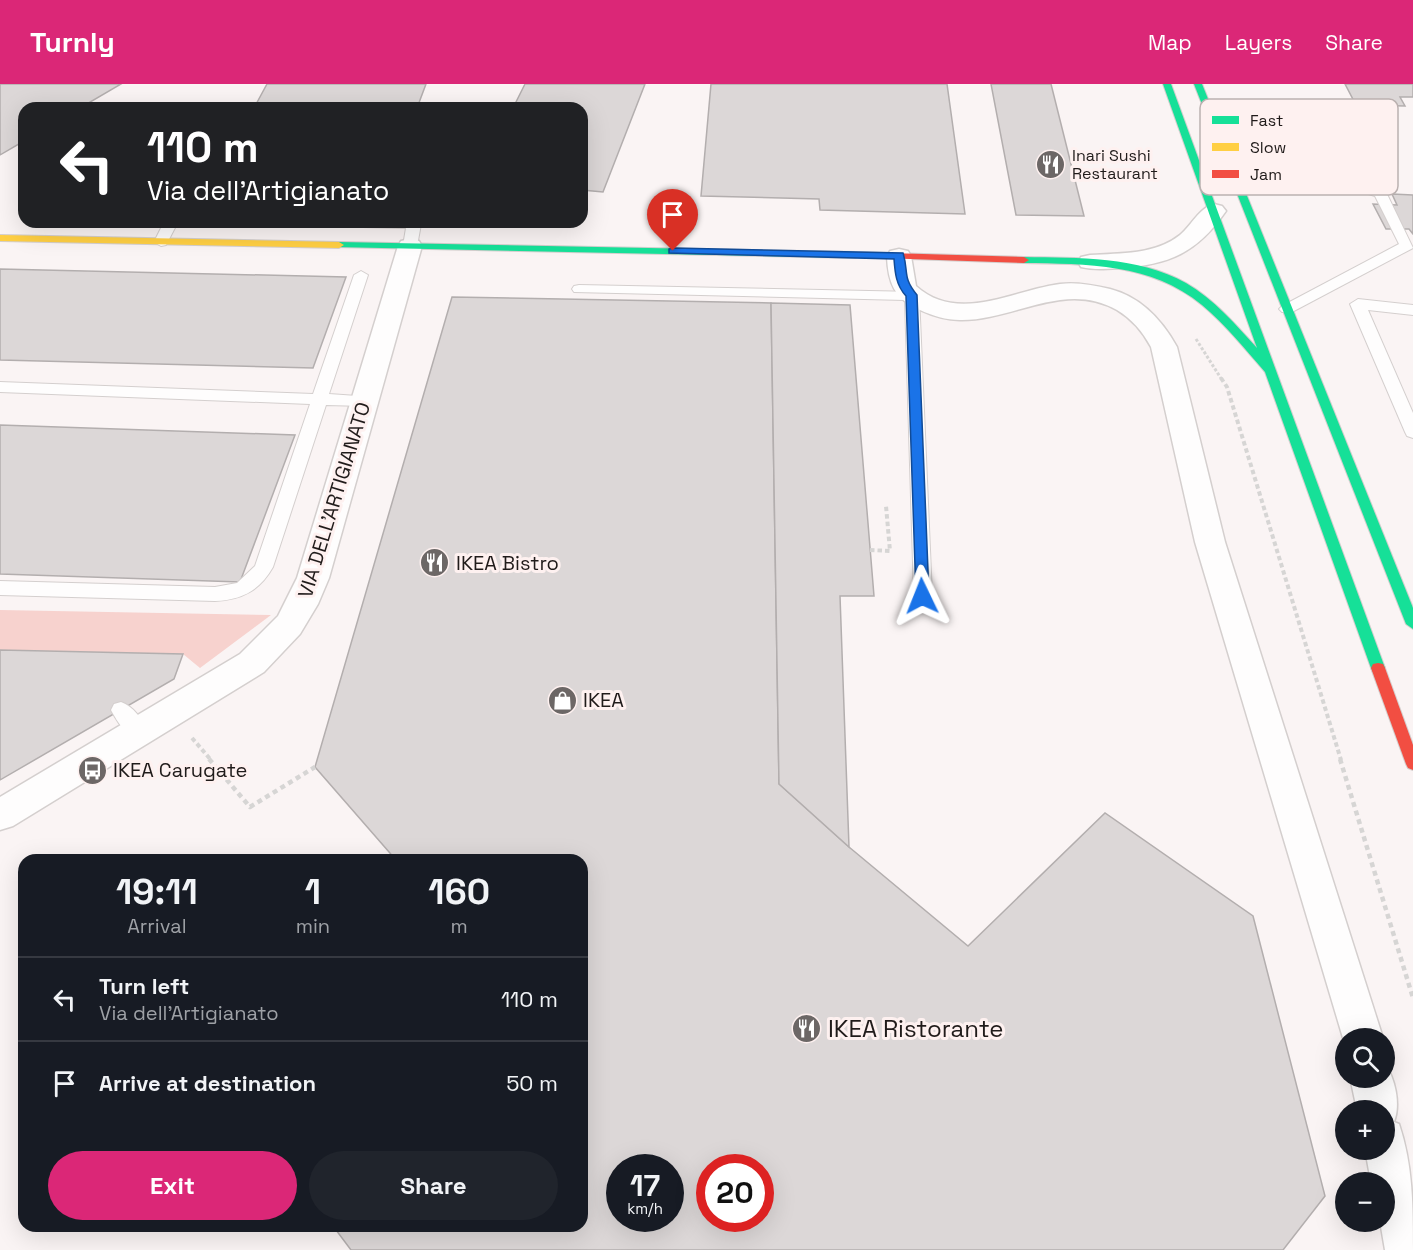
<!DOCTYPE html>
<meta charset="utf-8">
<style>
:root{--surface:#171b24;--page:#20242c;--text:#f1f3f6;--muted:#9ea1a6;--line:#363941;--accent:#db2777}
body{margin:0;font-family:"Space Grotesk",sans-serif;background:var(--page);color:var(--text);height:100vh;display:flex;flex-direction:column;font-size:22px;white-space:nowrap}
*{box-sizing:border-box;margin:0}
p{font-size:20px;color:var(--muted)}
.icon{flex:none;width:33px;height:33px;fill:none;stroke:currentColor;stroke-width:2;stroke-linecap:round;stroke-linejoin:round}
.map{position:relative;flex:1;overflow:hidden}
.drawer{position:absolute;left:18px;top:770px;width:570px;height:378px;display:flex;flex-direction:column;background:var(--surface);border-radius:18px;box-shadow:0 6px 24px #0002}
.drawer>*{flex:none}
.guide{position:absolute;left:18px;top:18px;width:570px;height:126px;border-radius:18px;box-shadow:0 6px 24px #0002;background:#202124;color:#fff;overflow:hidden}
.tools{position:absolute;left:1335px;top:944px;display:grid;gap:12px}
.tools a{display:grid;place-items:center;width:60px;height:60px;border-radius:50%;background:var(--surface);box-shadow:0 6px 24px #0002;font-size:30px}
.speed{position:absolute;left:606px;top:1070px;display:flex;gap:12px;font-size:30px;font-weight:700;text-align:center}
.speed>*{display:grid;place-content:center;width:78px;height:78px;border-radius:50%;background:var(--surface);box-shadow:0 6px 24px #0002;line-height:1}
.speed small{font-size:15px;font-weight:400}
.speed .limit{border:9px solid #d22;background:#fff;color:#111}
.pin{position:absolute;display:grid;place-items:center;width:51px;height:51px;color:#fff;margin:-62px -26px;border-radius:50% 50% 50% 0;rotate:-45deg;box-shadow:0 0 6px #0007}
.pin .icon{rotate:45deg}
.me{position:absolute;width:66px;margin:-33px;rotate:358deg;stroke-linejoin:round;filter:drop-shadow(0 0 4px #0008)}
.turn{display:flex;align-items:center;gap:21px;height:126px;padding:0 30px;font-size:27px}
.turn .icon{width:78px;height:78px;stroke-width:2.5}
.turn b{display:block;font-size:42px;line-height:51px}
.eta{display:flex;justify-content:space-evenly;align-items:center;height:102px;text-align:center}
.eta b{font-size:36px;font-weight:700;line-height:42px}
.button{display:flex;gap:12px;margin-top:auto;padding:12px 30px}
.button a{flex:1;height:69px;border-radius:36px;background:var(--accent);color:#fff;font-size:24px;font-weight:700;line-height:69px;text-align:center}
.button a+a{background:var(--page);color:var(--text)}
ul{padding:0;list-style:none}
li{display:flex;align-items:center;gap:18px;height:84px;padding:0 30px;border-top:2px solid var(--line)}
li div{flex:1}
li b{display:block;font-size:22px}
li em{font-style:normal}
header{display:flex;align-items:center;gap:36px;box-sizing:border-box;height:84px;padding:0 30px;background:var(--accent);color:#fff}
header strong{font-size:28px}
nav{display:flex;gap:33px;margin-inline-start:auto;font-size:21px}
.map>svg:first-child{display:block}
.green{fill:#f7d2ce}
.building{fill:#dcd7d7;stroke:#b3aeae;stroke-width:1.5;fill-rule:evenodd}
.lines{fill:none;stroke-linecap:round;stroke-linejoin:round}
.lane-casing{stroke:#d4cfce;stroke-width:2}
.street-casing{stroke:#d4cfce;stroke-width:3}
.fast-casing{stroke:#d4cfce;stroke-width:2}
.slow-casing{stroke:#d4cfce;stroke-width:2}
.jam-casing{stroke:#d4cfce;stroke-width:2}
.path-far2{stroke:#d6d5d4;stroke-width:3;stroke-dasharray:3 2;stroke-linecap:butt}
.path-far1{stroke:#d6d5d4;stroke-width:4;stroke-dasharray:4.5 3;stroke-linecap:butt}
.path{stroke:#d6d5d4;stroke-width:4.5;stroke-dasharray:5 4;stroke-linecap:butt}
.lane{fill:#fefdfd;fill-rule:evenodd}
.street{fill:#fefdfd;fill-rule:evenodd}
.fast{fill:#16e098;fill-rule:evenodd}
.slow{fill:#ffcf43;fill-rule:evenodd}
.jam{fill:#f24e42;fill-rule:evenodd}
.route{fill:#1a73e8;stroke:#114b97;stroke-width:1.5}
.labels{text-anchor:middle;stroke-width:6;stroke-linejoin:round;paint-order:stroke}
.far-poi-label{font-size:16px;fill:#201b1a;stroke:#fef1f0;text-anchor:start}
.street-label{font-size:20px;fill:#201b1a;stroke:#fef1f0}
.poi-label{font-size:20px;fill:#201b1a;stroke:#fef1f0;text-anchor:start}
.near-poi-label{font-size:24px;fill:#201b1a;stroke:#fef1f0;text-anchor:start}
.key{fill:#fef1f0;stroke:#bbb1b0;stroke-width:1.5}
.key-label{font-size:16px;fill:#201b1a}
</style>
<header>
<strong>Turnly</strong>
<nav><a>Map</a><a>Layers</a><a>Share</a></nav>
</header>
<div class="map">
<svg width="1413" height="1166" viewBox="0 0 1413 1166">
<rect width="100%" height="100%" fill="#faf4f4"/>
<polygon class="green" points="0,526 271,531 200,584 183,570 0,566"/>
<g class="building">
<polygon points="0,0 121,0 80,24 24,24 24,57 0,71"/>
<polygon points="267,0 426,0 417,24 254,24"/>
<polygon points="525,0 645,0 603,108 582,106 582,24 513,24"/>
<polygon points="711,0 947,0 965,130 820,126 819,115 701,112"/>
<polygon points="991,0 1051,0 1084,132 1016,131"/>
<polygon points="1345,0 1413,0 1413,13 1400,13 1405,22 1356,21"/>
<polygon points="1392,110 1413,111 1413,150 1409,145 1386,145 1373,120 1397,121"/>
<polygon points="0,185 346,193 313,284 0,276"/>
<path d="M452,213L771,219L779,700L849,763L968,862L1105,729L1253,832L1325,1112L1283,1166H351L333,1142H582V776H396L315,683ZM620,1083H670V1134H620ZM710,1083H760V1134H710Z"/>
<polygon points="771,219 850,221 874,512 840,512 849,763 779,700"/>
<polygon points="0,341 295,351 240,498 0,490"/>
<polygon points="0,566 183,570 174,595 0,696"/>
</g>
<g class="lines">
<defs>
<g id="lane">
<polygon points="1222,57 1385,106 1413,164 1292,228 1282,228 1279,225 1282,222 1399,160 1375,112 1217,64 1215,61"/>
<polygon points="164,138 178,138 166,161 161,162 154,158"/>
<polygon points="312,138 420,138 421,140 417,162 410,166 403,162 406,144 319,142"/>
<path d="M361,187L368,191L329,310L371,313L373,317L371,321L365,322L326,321L273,483C260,506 242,516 215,517L0,511V497L215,503L237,499L255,482L310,320L0,308V298L313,310L354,191Z"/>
<polygon points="579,201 917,208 919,211 932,512 930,517 923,519 916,517 914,512 905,216 574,208 572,205 574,202"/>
<polygon points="1358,215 1413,221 1413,231 1368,226 1413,329 1413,354 1407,352 1405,348 1350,220"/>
<path d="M121,618C133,622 143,636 148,647L145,653C129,658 118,639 111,626L114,620Z"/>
</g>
<g id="street">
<path d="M1214,120L1222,122L1226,127C1197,169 1169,181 1119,184C1106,185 1094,186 1081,183L1078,178L1081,173L1090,171C1121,169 1155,171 1180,151C1192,141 1199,124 1214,120Z"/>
<polygon points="410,155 419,157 422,162 329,494 318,520 300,550 264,588 13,742 0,746 0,713 240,570 278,532 297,494 398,162 401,157"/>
<path d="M899,165L908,167L911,172L916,202C958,240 1013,206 1060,200C1077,198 1093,201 1110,205C1141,213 1162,236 1177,263L1225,458L1383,954H1346V961L1343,954L1195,458L1151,263C1143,248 1132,235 1117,226C1064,196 1014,237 960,236C946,236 933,232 920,226C894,215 888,198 887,172L890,167Z"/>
<path d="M1384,978C1395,994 1401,1020 1394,1038L1399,1040C1413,1081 1413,1123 1413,1166H1385L1380,1137H1384V1098H1371L1365,1065H1384V1026H1357L1350,993H1384Z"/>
</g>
<g id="fast">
<path d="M1163,0H1171L1385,584L1383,588H1373L1371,584L1265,288C1245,265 1226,241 1202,221C1151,179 1087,180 1024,179L1019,176L1024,173C1078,174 1138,172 1186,199C1214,215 1236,241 1257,264Z"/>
<polygon points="1194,0 1202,0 1413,524 1413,545 1406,540"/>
<polygon points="339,158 856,168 861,171 856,174 335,163 334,161"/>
</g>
<polygon id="slow" points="0,151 339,158 344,161 339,164 0,157"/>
<g id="jam">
<polygon points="856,168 1024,173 1029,176 1024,179 852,173 852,169"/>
<polygon points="1378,579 1383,580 1385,584 1413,661 1413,686 1408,684 1406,680 1371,584 1373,580"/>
</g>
</defs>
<use href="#lane" class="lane-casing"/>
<use href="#street" class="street-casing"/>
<use href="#fast" class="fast-casing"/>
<use href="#slow" class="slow-casing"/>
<use href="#jam" class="jam-casing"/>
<polyline class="path-far2" points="1196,255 1222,296"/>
<g class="path-far1">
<polyline points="1221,294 1227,303 1341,676"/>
<polyline points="870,466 890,467 886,422"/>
<polyline points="192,654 211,676"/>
</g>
<g class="path">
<polyline points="209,675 250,723 315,683"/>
<polyline points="1340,675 1413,914"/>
</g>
<use href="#lane" class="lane"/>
<use href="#street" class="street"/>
<use href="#fast" class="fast"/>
<use href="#slow" class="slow"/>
<use href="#jam" class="jam"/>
</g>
<path class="route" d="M673,164L903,169C909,188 902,193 917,211L929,512L927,515H918L916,512L906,212C896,201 895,189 894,175L669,169V165Z"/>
<defs>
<symbol id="restaurant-disc" viewBox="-11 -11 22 22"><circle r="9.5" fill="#6c6766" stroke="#fef1f0"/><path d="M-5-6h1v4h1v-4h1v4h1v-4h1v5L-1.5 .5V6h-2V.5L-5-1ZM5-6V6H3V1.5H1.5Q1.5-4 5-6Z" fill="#fff"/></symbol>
<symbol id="shop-disc" viewBox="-11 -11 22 22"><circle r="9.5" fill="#6c6766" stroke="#fef1f0"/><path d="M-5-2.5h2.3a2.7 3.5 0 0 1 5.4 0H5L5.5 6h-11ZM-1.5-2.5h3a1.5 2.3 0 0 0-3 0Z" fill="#fff"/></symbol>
<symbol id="bus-disc" viewBox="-11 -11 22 22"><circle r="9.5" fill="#6c6766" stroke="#fef1f0"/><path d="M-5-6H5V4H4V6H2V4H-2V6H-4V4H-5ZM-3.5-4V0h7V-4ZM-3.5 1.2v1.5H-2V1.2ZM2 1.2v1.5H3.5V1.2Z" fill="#fff"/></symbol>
</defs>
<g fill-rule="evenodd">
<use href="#restaurant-disc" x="1034" y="64" width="33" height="33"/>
<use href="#restaurant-disc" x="418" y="462" width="33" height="33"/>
<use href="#shop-disc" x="546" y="600" width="33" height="33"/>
<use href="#bus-disc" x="76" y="670" width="33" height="33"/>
<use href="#restaurant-disc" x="790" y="928" width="33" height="33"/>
</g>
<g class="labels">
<g class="far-poi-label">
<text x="1072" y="77">Inari Sushi<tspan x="1072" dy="18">Restaurant</tspan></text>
</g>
<g class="street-label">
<text transform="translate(334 416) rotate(-73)" y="7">VIA DELL'ARTIGIANATO</text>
</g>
<g class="poi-label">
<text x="456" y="486">IKEA Bistro</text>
<text x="583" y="623">IKEA</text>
<text x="113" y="693">IKEA Carugate</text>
</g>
<g class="near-poi-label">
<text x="828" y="953">IKEA Ristorante</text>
</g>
</g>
<rect x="1200" y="15" width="198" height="96" rx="9" class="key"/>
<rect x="1212" y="32" width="27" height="8" fill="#16e098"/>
<rect x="1212" y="59" width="27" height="8" fill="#ffcf43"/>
<rect x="1212" y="86" width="27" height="8" fill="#f24e42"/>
<g class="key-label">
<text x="1250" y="42">Fast</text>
<text x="1250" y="69">Slow</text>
<text x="1250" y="96">Jam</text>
</g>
</svg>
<div class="tools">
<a><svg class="icon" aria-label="search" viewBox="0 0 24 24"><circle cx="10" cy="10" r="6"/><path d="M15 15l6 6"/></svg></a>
<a>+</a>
<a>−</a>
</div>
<div class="speed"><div>17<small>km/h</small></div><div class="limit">20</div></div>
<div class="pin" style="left:673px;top:167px;background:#d93025"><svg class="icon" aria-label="arrive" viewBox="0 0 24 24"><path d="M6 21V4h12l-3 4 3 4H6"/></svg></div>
<svg class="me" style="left:922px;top:512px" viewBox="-20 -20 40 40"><path d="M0-17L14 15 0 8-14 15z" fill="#1a73e8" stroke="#fff" stroke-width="4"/></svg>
<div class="guide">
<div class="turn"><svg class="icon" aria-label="left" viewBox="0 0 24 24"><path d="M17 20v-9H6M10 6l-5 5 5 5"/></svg><div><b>110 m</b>Via dell'Artigianato</div></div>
</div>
<section class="drawer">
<div class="eta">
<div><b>19:11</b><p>Arrival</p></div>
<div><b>1</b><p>min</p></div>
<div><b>160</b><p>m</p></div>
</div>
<ul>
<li><svg class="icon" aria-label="left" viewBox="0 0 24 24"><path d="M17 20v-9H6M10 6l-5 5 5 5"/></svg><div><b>Turn left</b><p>Via dell'Artigianato</p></div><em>110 m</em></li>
<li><svg class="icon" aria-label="arrive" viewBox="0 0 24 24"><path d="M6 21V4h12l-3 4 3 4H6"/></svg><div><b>Arrive at destination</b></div><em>50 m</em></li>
</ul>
<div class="button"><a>Exit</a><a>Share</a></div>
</section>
</div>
